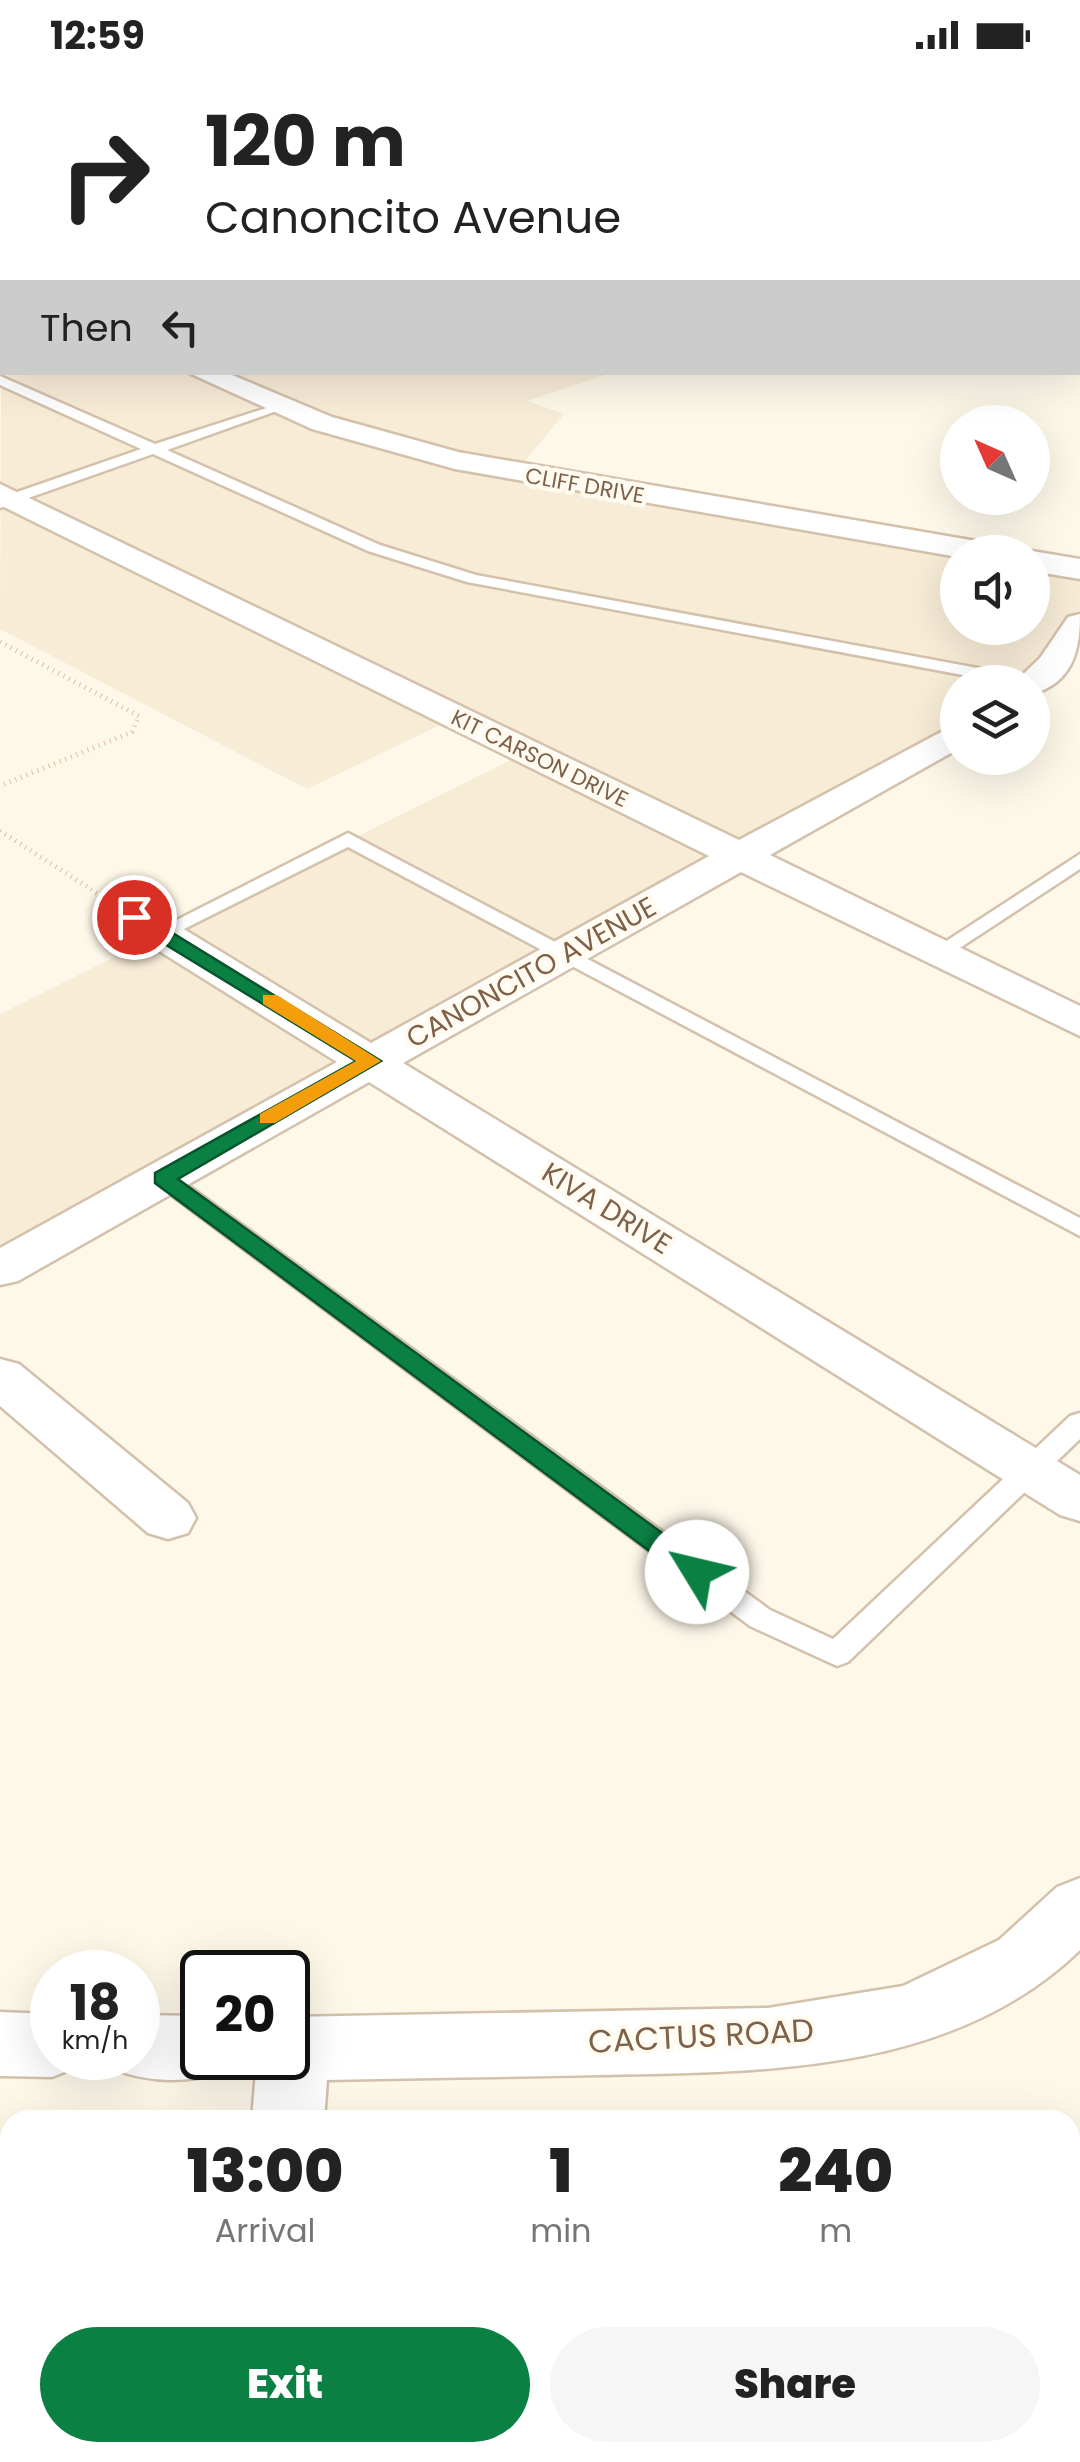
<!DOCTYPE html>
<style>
:root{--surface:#fff;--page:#f6f6f6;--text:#222;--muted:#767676;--accent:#0b8043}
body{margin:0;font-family:Poppins,sans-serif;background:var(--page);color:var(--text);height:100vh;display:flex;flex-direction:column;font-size:38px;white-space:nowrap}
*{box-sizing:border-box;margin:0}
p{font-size:32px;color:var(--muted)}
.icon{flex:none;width:55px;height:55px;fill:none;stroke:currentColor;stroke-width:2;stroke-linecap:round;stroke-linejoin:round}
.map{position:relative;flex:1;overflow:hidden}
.details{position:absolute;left:0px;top:2040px;width:1080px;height:352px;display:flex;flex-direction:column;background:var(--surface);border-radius:30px 30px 0 0;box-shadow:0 10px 40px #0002}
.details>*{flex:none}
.top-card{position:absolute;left:0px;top:0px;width:1080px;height:305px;box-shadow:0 10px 40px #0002;background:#fff;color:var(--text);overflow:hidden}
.needle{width:65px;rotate:315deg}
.controls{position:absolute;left:940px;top:335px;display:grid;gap:20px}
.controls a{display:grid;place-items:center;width:110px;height:110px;border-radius:50%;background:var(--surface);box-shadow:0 10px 40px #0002;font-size:50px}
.speed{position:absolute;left:30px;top:1880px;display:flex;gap:20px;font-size:50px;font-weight:700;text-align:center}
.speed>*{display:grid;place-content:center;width:130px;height:130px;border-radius:50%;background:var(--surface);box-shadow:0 10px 40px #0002;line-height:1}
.speed small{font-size:25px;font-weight:400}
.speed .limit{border:5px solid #111;border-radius:15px;background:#fff;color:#111}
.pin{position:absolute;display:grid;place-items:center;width:85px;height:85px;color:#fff;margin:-42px;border:5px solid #fff;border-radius:50%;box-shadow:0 2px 10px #0007}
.me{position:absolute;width:110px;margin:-55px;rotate:306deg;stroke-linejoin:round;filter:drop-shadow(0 0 8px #0008)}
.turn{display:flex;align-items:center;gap:35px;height:210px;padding:0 40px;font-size:45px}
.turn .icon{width:130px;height:130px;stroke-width:2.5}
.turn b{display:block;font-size:70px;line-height:85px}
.then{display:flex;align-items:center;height:95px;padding:0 40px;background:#0003;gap:20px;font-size:38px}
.eta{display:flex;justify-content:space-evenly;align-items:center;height:170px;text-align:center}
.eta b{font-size:60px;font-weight:800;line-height:70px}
.primary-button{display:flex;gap:20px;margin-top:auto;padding:20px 40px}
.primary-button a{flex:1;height:115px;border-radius:60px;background:var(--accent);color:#fff;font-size:40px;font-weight:800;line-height:115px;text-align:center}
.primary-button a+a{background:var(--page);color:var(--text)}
.status{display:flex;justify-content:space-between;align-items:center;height:70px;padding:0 50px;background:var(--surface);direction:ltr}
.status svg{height:28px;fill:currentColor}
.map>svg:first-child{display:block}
.residential{fill:#f7ecd6}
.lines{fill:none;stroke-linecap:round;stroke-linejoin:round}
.service-casing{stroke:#d3c1ac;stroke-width:5}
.minor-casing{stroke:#d3c1ac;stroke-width:5}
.secondary-casing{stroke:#d9c4ab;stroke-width:5}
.path-far1{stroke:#ddbe9f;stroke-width:2.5;stroke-dasharray:1 4;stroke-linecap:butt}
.path{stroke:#ddbe9f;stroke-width:5;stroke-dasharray:1 5;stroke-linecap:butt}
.service{fill:#fff;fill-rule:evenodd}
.minor{fill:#fff;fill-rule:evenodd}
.secondary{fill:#fff;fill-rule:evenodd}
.route{fill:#0b8043;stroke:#07532c;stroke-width:2.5}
.slow{fill:#f59e0b}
.labels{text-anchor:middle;stroke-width:9;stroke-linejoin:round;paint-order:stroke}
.far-street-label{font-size:22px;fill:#7d6148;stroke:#fffbf1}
.street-label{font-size:28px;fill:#7d6148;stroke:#fffbf1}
.near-street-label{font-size:32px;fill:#7d6148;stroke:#fffbf1}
</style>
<div class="status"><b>12:59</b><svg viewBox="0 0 49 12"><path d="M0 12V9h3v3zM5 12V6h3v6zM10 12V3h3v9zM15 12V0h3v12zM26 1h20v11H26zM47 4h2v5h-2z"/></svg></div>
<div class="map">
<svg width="1080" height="2392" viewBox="0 0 1080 2392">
<rect width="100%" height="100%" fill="#fef8e9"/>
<polygon class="residential" points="2,117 2,302 612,303 527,331 564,344 515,403 982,482 958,482 958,558 1032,558 1033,491 1080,499 1080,554 1053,595 1033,613 958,612 957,664 0,1209 0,944 527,682 457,647 307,719 0,559"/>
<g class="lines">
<defs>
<g id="service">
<polygon points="1080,135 1080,143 1078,142 1078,136"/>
<polygon points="0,306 155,374 285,332 285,338 167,380 380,475 476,505 1026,607 1035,612 1032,615 1000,612 467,512 368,481 153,384 0,438 0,428 141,379 0,315"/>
<polygon points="348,763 1080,1148 1080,1166 348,777 168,867 161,869 151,863"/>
<polygon points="1080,784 1080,799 946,887 939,889 928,883"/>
<polygon points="163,1101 171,1103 770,1540 833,1569 1070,1346 1080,1343 1080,1369 848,1592 837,1596 750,1556 155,1113 151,1108"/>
</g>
<g id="minor">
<polygon points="723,0 752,0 753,2 725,2"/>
<polygon points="0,71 2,72 2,86 0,85"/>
<polygon points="0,212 2,213 2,229 0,228"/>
<polygon points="1078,257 1080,257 1080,274 1078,273"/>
<polygon points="187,302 225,302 332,347 458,382 982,472 998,482 958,482 958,487 455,399 312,359"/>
<polygon points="0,414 739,770 958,653 958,679 770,785 1080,936 1080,966 741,802 403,993 1080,1405 1080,1451 1060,1445 369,1012 18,1211 0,1215 0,1178 337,992 119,856 113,847 119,838 134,835 149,838 371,973 709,786 0,435"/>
<polygon points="1032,481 1080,489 1080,509 1032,501 1032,482 1027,482"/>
<path d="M1080,544C1080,580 1073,613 1032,624V612H1015L1040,588L1068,547Z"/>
<polygon points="0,1289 19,1294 188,1433 196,1448 188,1463 168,1469 148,1463 0,1336"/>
<path d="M1080,1808V1880C953,2003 766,2002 600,2005C509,2007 418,2008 327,2010L324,2050H252L257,1988H288V1947L768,1938L903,1916L999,1870L1057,1817Z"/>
<polygon points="0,1942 52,1944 52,1988 81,1988 77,1997 52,2007 0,2006"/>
<path d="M138,1945L202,1946V1988H232L227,2000C190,2014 150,2013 113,1999L108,1988H138Z"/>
<polygon points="219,2382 299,2382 298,2392 218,2392"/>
</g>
<polygon id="secondary" points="0,0 20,0 21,2 2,2 2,8"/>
</defs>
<use href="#service" class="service-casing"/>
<use href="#minor" class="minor-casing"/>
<use href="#secondary" class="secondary-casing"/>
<polyline class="path-far1" points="147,0 151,2"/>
<g class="path">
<polyline points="0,572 139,646 132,662 0,716"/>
<polyline points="0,761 103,827"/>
</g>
<use href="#service" class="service"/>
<use href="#minor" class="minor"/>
<use href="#secondary" class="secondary"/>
</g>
<polygon class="route" points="127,843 140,843 381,991 178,1109 706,1495 710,1502 706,1509 687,1509 155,1113 155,1103 356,991 127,851"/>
<polygon class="slow" points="263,925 277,925 381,991 275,1053 260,1053 260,1044 356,991 263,934"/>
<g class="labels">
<g class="far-street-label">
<text transform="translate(585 415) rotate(10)" y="8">CLIFF DRIVE</text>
<text transform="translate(540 688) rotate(26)" y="8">KIT CARSON DRIVE</text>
</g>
<g class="street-label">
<text transform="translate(531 902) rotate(-29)" y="10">CANONCITO AVENUE</text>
<text transform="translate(607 1138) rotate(32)" y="10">KIVA DRIVE</text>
</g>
<g class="near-street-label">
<text transform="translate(701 1966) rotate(-3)" y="11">CACTUS ROAD</text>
</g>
</g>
</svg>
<div class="controls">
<a><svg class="needle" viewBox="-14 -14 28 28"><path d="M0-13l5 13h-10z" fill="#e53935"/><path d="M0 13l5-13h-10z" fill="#767676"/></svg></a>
<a><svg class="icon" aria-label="sound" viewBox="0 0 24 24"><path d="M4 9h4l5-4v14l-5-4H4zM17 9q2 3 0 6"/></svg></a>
<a><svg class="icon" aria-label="layers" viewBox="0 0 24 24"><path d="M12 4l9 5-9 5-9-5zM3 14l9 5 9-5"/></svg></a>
</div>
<div class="speed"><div>18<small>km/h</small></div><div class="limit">20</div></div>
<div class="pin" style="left:134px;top:847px;background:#d93025"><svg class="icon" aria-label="arrive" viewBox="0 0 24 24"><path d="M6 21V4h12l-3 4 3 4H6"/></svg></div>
<svg class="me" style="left:697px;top:1502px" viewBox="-20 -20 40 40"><circle r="19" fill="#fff"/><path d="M0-13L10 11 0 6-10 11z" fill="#0b8043"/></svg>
<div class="top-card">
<div class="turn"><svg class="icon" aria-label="right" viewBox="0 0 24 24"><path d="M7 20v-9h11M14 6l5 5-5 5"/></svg><div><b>120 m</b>Canoncito Avenue</div></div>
<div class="then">Then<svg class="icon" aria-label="left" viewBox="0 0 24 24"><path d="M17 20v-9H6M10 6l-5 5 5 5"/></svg></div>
</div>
<section class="details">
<div class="eta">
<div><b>13:00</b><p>Arrival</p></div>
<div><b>1</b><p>min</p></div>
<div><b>240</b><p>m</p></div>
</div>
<div class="primary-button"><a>Exit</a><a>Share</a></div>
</section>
</div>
